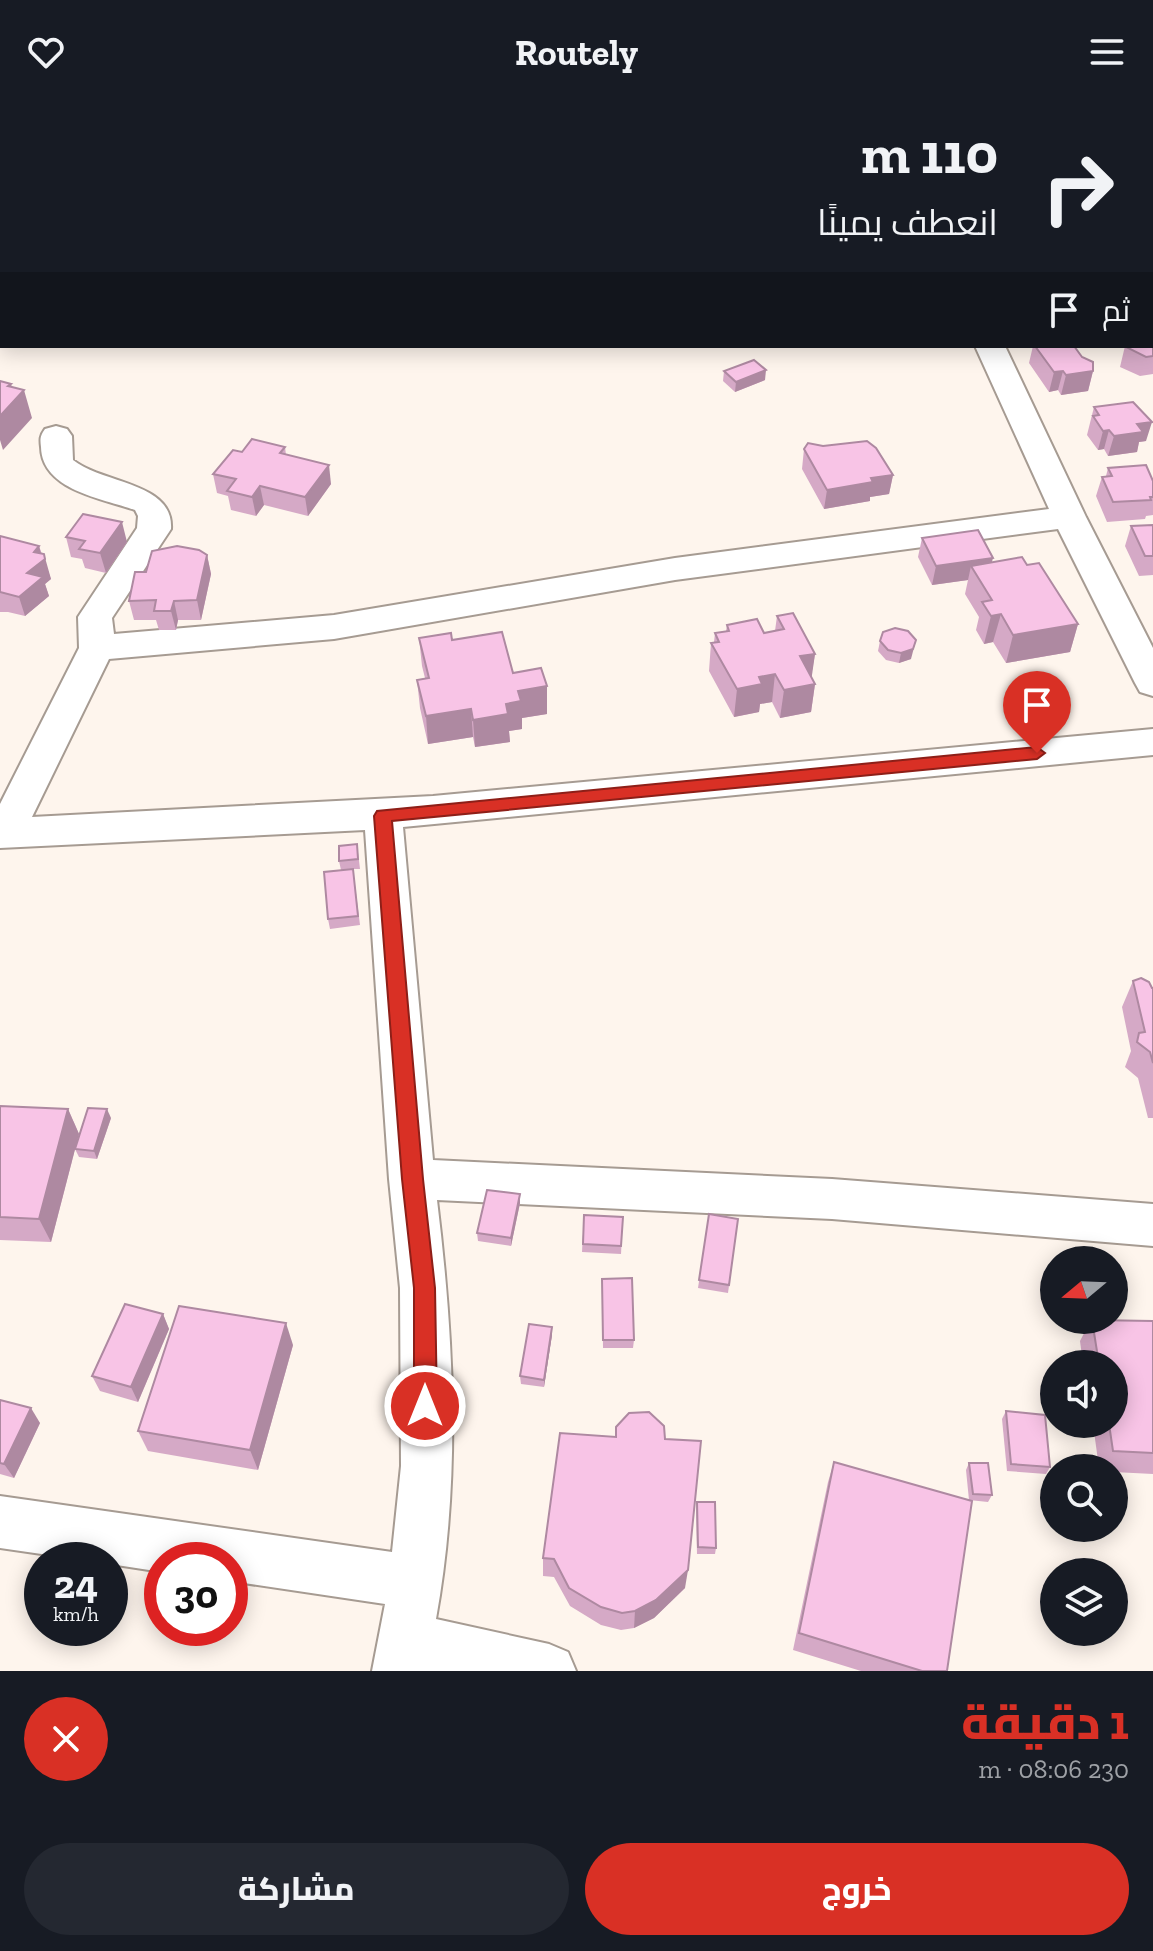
<!DOCTYPE html>
<html lang="ar">
<meta charset="utf-8">
<style>
:root{--surface:#171b24;--page:#242831;--text:#f1f3f6;--muted:#9ea1a6;--accent:#d93025}
body{margin:0;font-family:"Zilla Slab",Cairo,serif;background:var(--page);color:var(--text);direction:rtl;height:100vh;display:flex;flex-direction:column;font-size:30px;white-space:nowrap}
*{box-sizing:border-box;margin:0}
p{font-size:26px;color:var(--muted)}
.icon{flex:none;width:44px;height:44px;fill:none;stroke:currentColor;stroke-width:2;stroke-linecap:round;stroke-linejoin:round}
.map{position:relative;height:1567px;overflow:hidden;direction:ltr}
.drawer{display:flex;flex-direction:column;background:var(--surface);flex:1}
.drawer>*{flex:none}
.hud{position:absolute;left:0px;top:0px;width:1154px;height:244px;box-shadow:0 4px 20px #0003;direction:rtl;background:#171b24;color:var(--text);overflow:hidden}
.needle{width:52px;rotate:251deg}
.tools{position:absolute;left:1040px;top:1142px;display:grid;gap:16px}
.tools a{display:grid;place-items:center;width:88px;height:88px;border-radius:50%;background:var(--surface);box-shadow:0 4px 20px #0003;font-size:40px}
.speed{position:absolute;left:24px;top:1438px;display:flex;gap:16px;font-size:40px;font-weight:700;text-align:center}
.speed>*{display:grid;place-content:center;width:104px;height:104px;border-radius:50%;background:var(--surface);box-shadow:0 4px 20px #0003;line-height:1}
.speed small{font-size:20px;font-weight:400}
.speed .limit{border:12px solid #d22;background:#fff;color:#111}
.pin{position:absolute;display:grid;place-items:center;width:68px;height:68px;color:#fff;margin:-82px -34px;border-radius:50% 50% 50% 0;rotate:-45deg;box-shadow:0 0 8px #0007}
.pin .icon{rotate:45deg}
.me{position:absolute;width:88px;margin:-44px;rotate:0deg;stroke-linejoin:round;filter:drop-shadow(0 0 6px #0008)}
.turn{display:flex;align-items:center;gap:28px;height:168px;padding:0 24px;font-size:36px}
.turn .icon{width:104px;height:104px;stroke-width:2.5}
.turn b{display:block;font-size:56px;line-height:68px}
.then{display:flex;align-items:center;height:76px;padding:0 24px;background:#0003;gap:16px;font-size:30px}
.round{display:grid;place-items:center;flex:none;width:84px;height:84px;border-radius:42px;background:var(--page)}
.head{display:flex;align-items:center;justify-content:space-between;height:136px;padding:0 24px}
h1{font-size:48px;font-weight:800;line-height:60px;color:var(--accent)}
.action{display:flex;gap:16px;margin-top:auto;padding:16px 24px}
.action a{flex:1;height:92px;border-radius:48px;background:var(--accent);color:#fff;font-size:32px;font-weight:800;line-height:92px;text-align:center}
.action a+a{background:var(--page);color:var(--text)}
header{display:flex;justify-content:space-between;align-items:center;height:104px;padding:0 24px;background:var(--surface);font-size:36px;font-weight:800}
.map>svg:first-child{display:block}
.lines{fill:none;stroke-linecap:round;stroke-linejoin:round}
.minor-casing{stroke:#a69b92;stroke-width:4}
.minor{fill:#fff;fill-rule:evenodd}
.wall{fill:#d5a9c6}
.shaded-wall{fill:#ae89a1}
.building{fill:#f8c4e6;stroke:#ae89a1;stroke-width:2}
.route{fill:#d93025;stroke:#8d1f18;stroke-width:2}
</style>
<header><svg class="icon" aria-label="menu" viewBox="0 0 24 24"><path d="M4 6h16M4 12h16M4 18h16"/></svg>Routely<svg class="icon" aria-label="heart" viewBox="0 0 24 24"><path d="M12 20l-8-8c-3-5 5-10 8-4 3-6 11-1 8 4z"/></svg></header>
<div class="map">
<svg width="1153" height="1567" viewBox="0 0 1153 1567">
<rect width="100%" height="100%" fill="#fef5ed"/>
<g class="lines">
<defs>
<g id="minor">
<polygon points="791,0 820,0 822,2 793,2"/>
<rect x="1152" y="13" width="1" height="16"/>
<rect x="1152" y="91" width="1" height="16"/>
<path d="M975,242H1005L1086,413L1153,544V592L1140,588L1135,579L1058,425L675,476L334,535L109,555L32,713L433,692L1153,625V651L403,723L433,1056L832,1075L1153,1100V1142L832,1115L437,1096C454,1234 461,1378 436,1515L549,1540L568,1548L576,1567H372L385,1500L230,1477V1456H162V1468L110,1460V1456H83L0,1444V1392L392,1448L401,1362L400,1184L389,1075L365,726L0,744V700L79,544L78,513L137,424L138,412L135,406C101,394 42,386 41,343C40,335 40,332 45,325L56,322L67,325L72,332L73,356C103,380 174,378 171,425L112,514L114,530L334,511L675,454L1049,405Z"/>
</g>
</defs>
<use href="#minor" class="minor-casing"/>
<use href="#minor" class="minor"/>
</g>
<g class="wall">
<polygon points="1153,224 1153,270 1140,272 1120,263 1125,242 1152,242"/>
<polygon points="1033,242 1074,242 1093,267 1088,287 1061,291 1058,286 1049,288 1029,259"/>
<polygon points="724,267 765,276 735,288 723,277"/>
<polygon points="1094,303 1146,337 1139,338 1137,348 1108,352 1104,345 1098,346 1087,331"/>
<polygon points="285,343 286,351 331,380 308,412 264,401 256,412 231,406 228,392 217,389 213,370"/>
<polygon points="804,345 893,371 889,390 870,393 870,397 824,405 802,365"/>
<polygon points="1108,364 1153,377 1153,411 1146,412 1145,415 1107,418 1096,392 1102,373 1106,372"/>
<polygon points="1153,421 1153,471 1139,472 1125,442 1131,422"/>
<polygon points="0,432 39,442 51,475 45,480 49,492 25,512 8,508 0,508"/>
<polygon points="66,433 127,438 106,469 85,464 82,455 71,453"/>
<polygon points="922,434 992,458 1027,461 1078,520 1070,548 1006,559 993,538 984,540 976,526 979,513 965,490 968,476 932,481 918,453"/>
<polygon points="207,451 211,470 201,516 178,516 176,526 159,526 156,516 134,516 129,497 146,468"/>
<polygon points="777,512 815,550 811,573 815,580 811,608 780,614 772,598 760,600 759,608 734,613 709,567 711,539 714,538 715,529 726,527 727,521 764,529 775,527"/>
<polygon points="419,534 452,536 513,569 547,582 547,610 522,614 522,625 509,627 510,638 475,643 473,633 428,640 420,604 417,576 425,574 422,562"/>
<polygon points="880,537 911,555 899,559 886,556 878,547"/>
<polygon points="357,740 360,765 353,765 360,821 330,825 328,815 341,766 339,757"/>
<polygon points="1133,877 1153,884 1153,1014 1148,1014 1138,974 1125,963 1131,947 1122,903"/>
<polygon points="0,1002 68,1005 79,1030 75,1044 111,1014 97,1055 79,1053 75,1045 51,1138 0,1136"/>
<polygon points="520,1090 520,1099 511,1142 478,1137 477,1129"/>
<polygon points="709,1110 738,1115 728,1189 698,1184"/>
<polygon points="584,1111 623,1113 621,1150 582,1148"/>
<polygon points="602,1175 634,1236 633,1244 603,1244"/>
<polygon points="163,1210 169,1225 138,1298 100,1287 92,1272"/>
<polygon points="1091,1216 1153,1217 1153,1370 1114,1368 1114,1364 1099,1364 1093,1320 1114,1320 1114,1260 1083,1260 1080,1237"/>
<polygon points="552,1223 552,1231 544,1283 521,1280 520,1272"/>
<polygon points="293,1241 258,1366 148,1347 138,1327"/>
<polygon points="0,1296 40,1319 14,1374 0,1370"/>
<polygon points="1006,1307 1050,1363 1046,1370 1007,1367 1002,1315"/>
<polygon points="616,1323 665,1335 685,1484 654,1514 634,1524 621,1526 601,1521 570,1502 554,1473 543,1472 543,1454 615,1333"/>
<polygon points="834,1358 969,1396 966,1366 969,1359 992,1391 988,1398 969,1396 947,1567 861,1567 793,1546 828,1378"/>
<polygon points="697,1398 716,1444 715,1450 697,1450 696,1405"/>
</g>
<g class="shaded-wall">
<polygon points="1092,0 1122,0 1110,2 1091,2"/>
<polygon points="766,266 765,276 735,288 736,278"/>
<polygon points="1063,267 1058,286 1049,288 1054,268"/>
<polygon points="1093,267 1088,287 1061,291 1066,271"/>
<polygon points="11,280 15,295 24,286 32,314 3,346 0,336 0,312 8,282"/>
<polygon points="1152,318 1146,337 1139,338 1137,348 1108,352 1114,332 1137,320"/>
<polygon points="1109,326 1104,345 1098,346 1103,327"/>
<polygon points="329,361 331,380 308,412 305,393"/>
<polygon points="893,371 889,390 870,393 870,397 824,405 827,386 871,374"/>
<polygon points="260,382 264,401 256,412 252,393"/>
<polygon points="122,418 127,438 106,469 100,449"/>
<polygon points="39,442 43,457 44,450 51,475 45,480 49,492 25,512 19,493 34,448"/>
<polygon points="207,451 211,470 201,516 197,496"/>
<polygon points="993,454 988,473 971,462 968,476 932,481 936,462"/>
<polygon points="174,497 178,516 176,526 171,507"/>
<polygon points="1001,510 993,538 984,540 991,512"/>
<polygon points="1078,520 1070,548 1006,559 1013,531"/>
<polygon points="916,536 911,555 899,559 901,549"/>
<polygon points="815,550 811,578 800,552"/>
<polygon points="775,570 772,598 760,600 759,608 734,613 737,585 759,573"/>
<polygon points="815,580 811,608 780,614 784,586"/>
<polygon points="547,582 547,610 522,614 522,625 509,627 510,638 475,643 473,616 506,600 518,587"/>
<polygon points="471,605 473,633 428,640 426,612"/>
<polygon points="68,1005 79,1030 51,1138 39,1115"/>
<polygon points="107,1005 111,1014 97,1055 94,1047"/>
<polygon points="520,1090 520,1099 511,1142 511,1134"/>
<polygon points="163,1210 169,1225 138,1298 131,1283"/>
<polygon points="286,1219 293,1241 258,1366 250,1346"/>
<polygon points="552,1223 552,1231 544,1283 544,1276"/>
<polygon points="31,1304 40,1319 14,1374 4,1360"/>
<polygon points="688,1466 685,1484 654,1514 634,1524 635,1507"/>
</g>
<g class="building">
<polygon points="1152,224 1153,224 1153,252 1146,253 1126,243 1126,242 1152,242"/>
<polygon points="1035,242 1074,242 1082,253 1093,258 1093,267 1066,271 1063,267 1054,268"/>
<polygon points="754,256 766,266 736,278 724,267"/>
<polygon points="0,277 11,280 8,282 24,286 0,312"/>
<polygon points="1133,298 1152,318 1137,320 1143,328 1114,332 1109,326 1103,327 1093,312 1099,311 1094,303"/>
<polygon points="252,335 285,343 280,349 329,361 305,393 260,382 252,393 227,387 236,375 213,370 233,346 242,348"/>
<polygon points="867,337 876,344 893,371 871,374 873,378 827,386 804,345 808,339 823,342"/>
<polygon points="1146,361 1153,377 1153,393 1150,393 1151,396 1113,398 1102,373 1112,372 1108,364"/>
<polygon points="83,410 122,418 100,449 79,445 85,437 66,433"/>
<polygon points="1153,421 1153,452 1145,452 1131,422"/>
<polygon points="978,426 993,454 936,462 922,434"/>
<polygon points="0,432 39,442 34,448 44,450 45,455 27,469 43,473 19,493 0,488"/>
<polygon points="177,442 199,446 207,451 197,496 174,497 171,507 154,507 156,496 129,497 135,468 146,468 152,447"/>
<polygon points="1022,453 1027,461 1039,459 1078,520 1013,531 1001,510 991,512 982,498 992,496 971,462"/>
<polygon points="793,509 815,550 800,552 815,580 784,586 775,570 759,573 762,580 737,585 711,539 719,538 715,529 729,527 727,521 757,515 764,529 784,525 777,512"/>
<polygon points="895,524 908,527 916,536 913,545 901,549 888,546 880,537 883,528"/>
<polygon points="502,528 513,569 541,564 547,582 518,587 521,597 506,600 508,610 473,616 471,605 426,612 417,576 429,574 419,534 451,529 452,536"/>
<polygon points="357,740 358,755 339,757 339,742"/>
<polygon points="353,765 358,812 328,815 324,768"/>
<polygon points="1141,874 1149,878 1152,884 1153,884 1153,959 1150,948 1137,938 1139,929 1145,928 1133,877"/>
<polygon points="0,1002 68,1005 39,1115 0,1113"/>
<polygon points="88,1004 107,1005 94,1047 75,1045"/>
<polygon points="487,1086 520,1090 511,1134 477,1129"/>
<polygon points="709,1110 738,1115 729,1181 699,1176"/>
<polygon points="584,1111 623,1113 621,1142 583,1140"/>
<polygon points="632,1174 634,1236 603,1236 602,1175"/>
<polygon points="125,1200 163,1210 131,1283 92,1272"/>
<polygon points="179,1202 286,1219 250,1346 138,1327"/>
<polygon points="1092,1216 1153,1217 1153,1349 1113,1347 1109,1320 1114,1320 1114,1260 1099,1260"/>
<polygon points="529,1220 552,1223 544,1276 520,1272"/>
<polygon points="0,1296 31,1304 4,1360 0,1359"/>
<polygon points="1006,1307 1045,1311 1050,1363 1011,1360"/>
<polygon points="649,1308 664,1322 665,1335 701,1337 688,1466 656,1496 635,1507 622,1509 601,1503 569,1484 554,1455 543,1454 560,1329 616,1333 616,1323 629,1309"/>
<polygon points="834,1358 972,1397 947,1567 922,1567 799,1529"/>
<polygon points="969,1359 988,1359 992,1391 973,1390"/>
<polygon points="697,1398 715,1398 716,1444 698,1443"/>
</g>
<polygon class="route" points="1037,643 1045,649 1037,655 392,717 423,1075 435,1184 437,1302 433,1310 425,1313 417,1310 414,1302 414,1184 402,1075 374,712 377,707"/>
</svg>
<div class="tools">
<a><svg class="needle" viewBox="-14 -14 28 28"><path d="M0-13l5 13h-10z" fill="#e53935"/><path d="M0 13l5-13h-10z" fill="#9ea1a6"/></svg></a>
<a><svg class="icon" aria-label="sound" viewBox="0 0 24 24"><path d="M4 9h4l5-4v14l-5-4H4zM17 9q2 3 0 6"/></svg></a>
<a><svg class="icon" aria-label="search" viewBox="0 0 24 24"><circle cx="10" cy="10" r="6"/><path d="M15 15l6 6"/></svg></a>
<a><svg class="icon" aria-label="layers" viewBox="0 0 24 24"><path d="M12 4l9 5-9 5-9-5zM3 14l9 5 9-5"/></svg></a>
</div>
<div class="speed"><div>24<small>km/h</small></div><div class="limit">30</div></div>
<div class="pin" style="left:1037px;top:649px;background:#d93025"><svg class="icon" aria-label="arrive" viewBox="0 0 24 24"><path d="M6 21V4h12l-3 4 3 4H6"/></svg></div>
<svg class="me" style="left:425px;top:1302px" viewBox="-20 -20 40 40"><circle r="17" fill="#d93025" stroke="#fff" stroke-width="3"/><path d="M0-11L8 9 0 5-8 9z" fill="#fff"/></svg>
<div class="hud">
<div class="turn"><svg class="icon" aria-label="right" viewBox="0 0 24 24"><path d="M7 20v-9h11M14 6l5 5-5 5"/></svg><div><b>110 m</b>انعطف يمينًا</div></div>
<div class="then">ثم<svg class="icon" aria-label="arrive" viewBox="0 0 24 24"><path d="M6 21V4h12l-3 4 3 4H6"/></svg></div>
</div>
</div>
<section class="drawer">
<div class="head"><div><h1>1 دقيقة</h1><p>230 m · 08:06</p></div><a class="round" style="background:#d93025;color:#fff"><svg class="icon" aria-label="close" viewBox="0 0 24 24"><path d="M6 6l12 12M18 6L6 18"/></svg></a></div>
<div class="action"><a>خروج</a><a>مشاركة</a></div>
</section>
